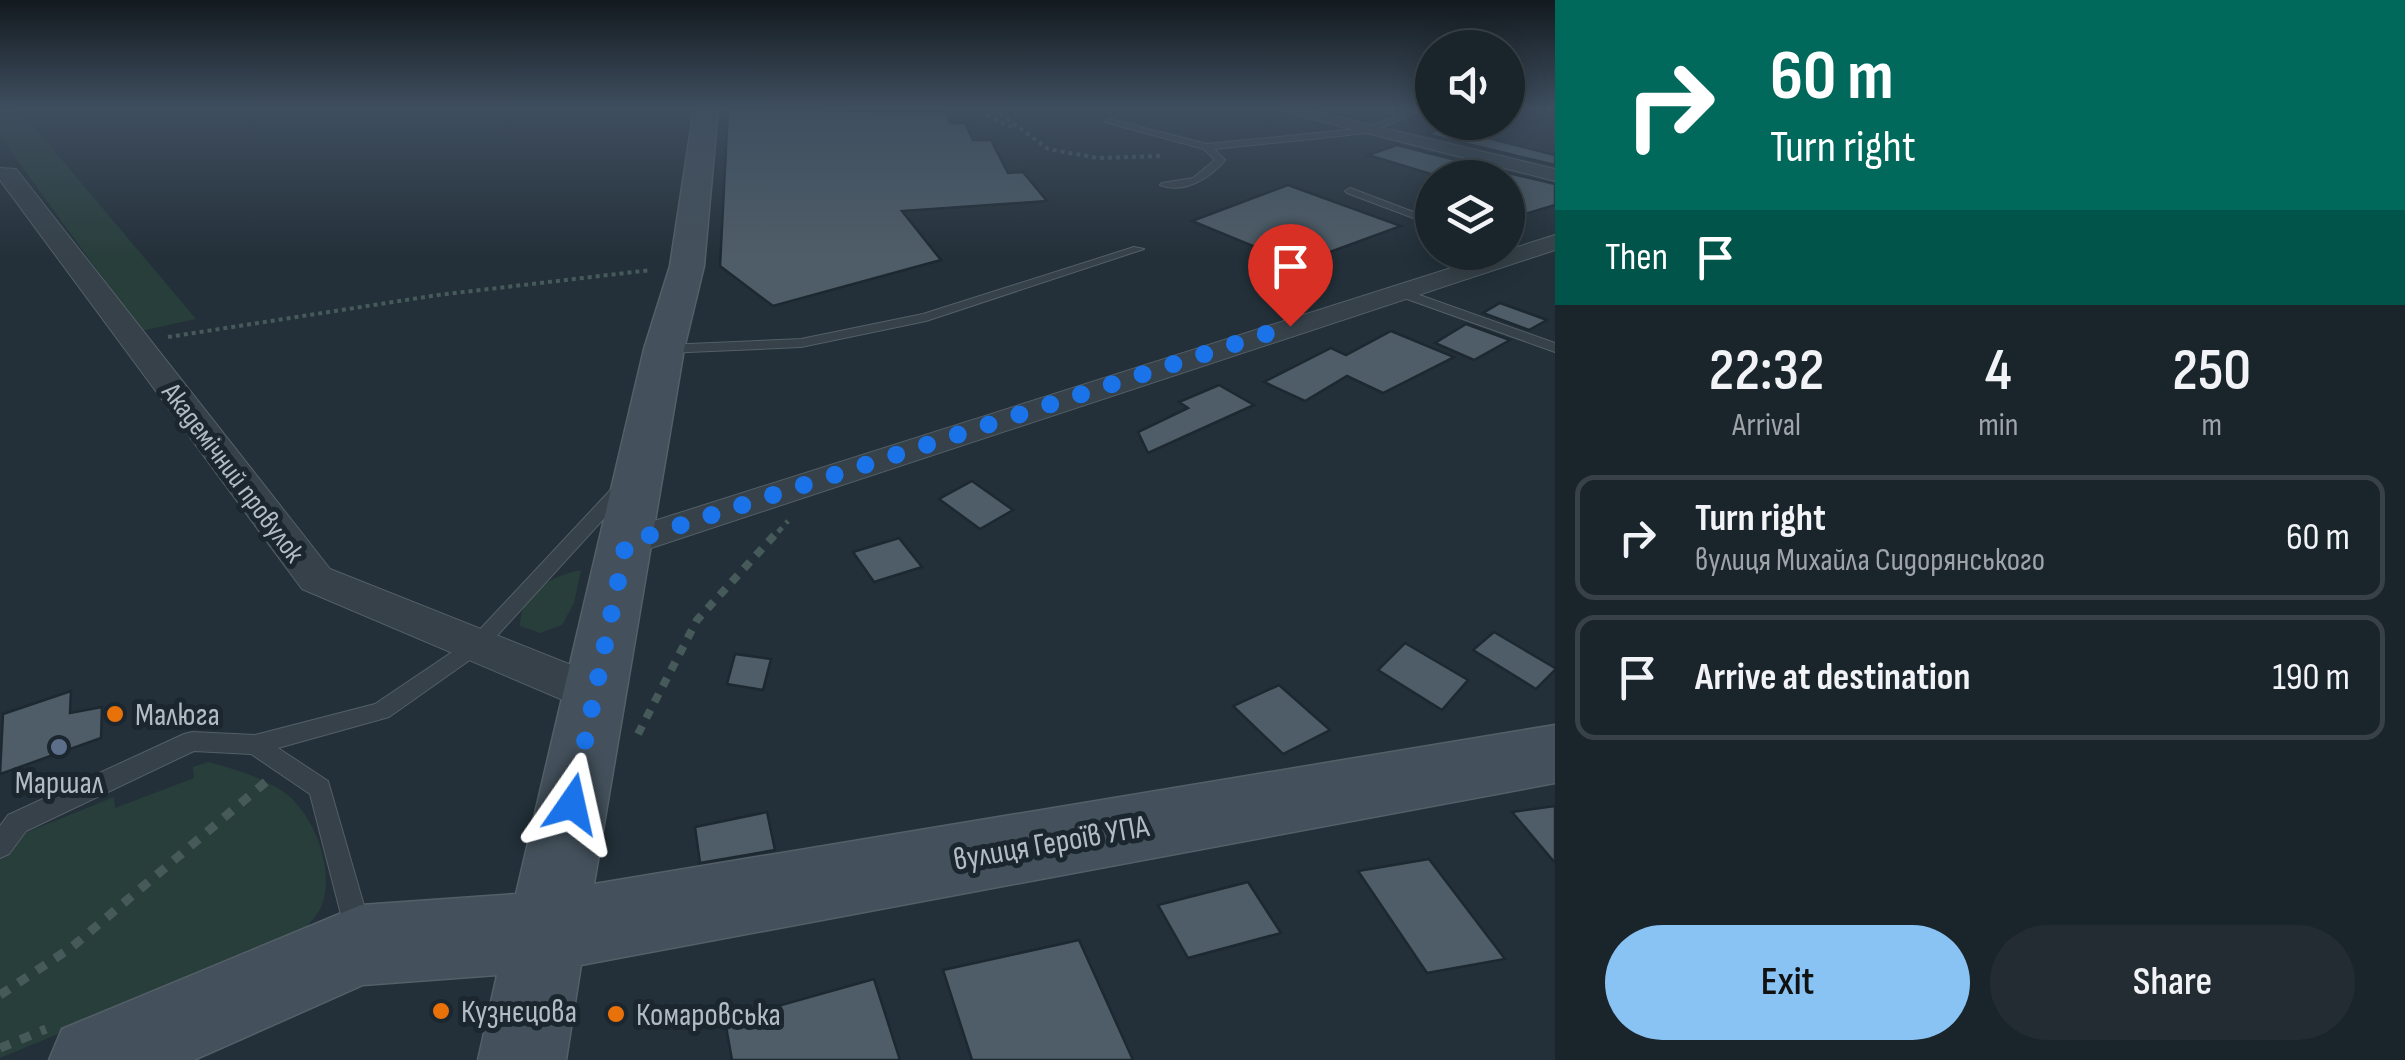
<!DOCTYPE html>
<meta charset="utf-8">
<style>
:root{--surface:#1a242b;--page:#232c33;--text:#f1f3f6;--muted:#9fa4a9;--line:#384147;--accent:#89c3f3}
body{margin:0;font-family:"Sofia Sans Condensed",sans-serif;background:var(--page);color:var(--text);height:100vh;display:flex;flex-direction:column;font-size:38px;white-space:nowrap}
*{box-sizing:border-box;margin:0}
p{font-size:32px;color:var(--muted)}
.icon{flex:none;width:55px;height:55px;fill:none;stroke:currentColor;stroke-width:2;stroke-linecap:round;stroke-linejoin:round}
.map{position:relative;flex:1;overflow:hidden}
.side{display:flex;flex-direction:column;background:var(--surface);width:850px}
.side>*{flex:none}
.top-card{background:#00695c;color:#fff;overflow:hidden}
.fabs{position:absolute;left:1415px;top:30px;display:grid;gap:20px}
.fabs a{display:grid;place-items:center;width:110px;height:110px;border-radius:50%;background:var(--surface);box-shadow:0 5px 25px #0003,0 0 0 2px var(--line);font-size:50px}
.pin{position:absolute;display:grid;place-items:center;width:85px;height:85px;color:#fff;margin:-102px -42px;border-radius:50% 50% 50% 0;rotate:-45deg;box-shadow:0 0 10px #0007}
.pin .icon{rotate:45deg}
.me{position:absolute;width:110px;margin:-55px;rotate:11deg;stroke-linejoin:round;filter:drop-shadow(0 0 8px #0008)}
.turn{display:flex;align-items:center;gap:35px;height:210px;padding:0 50px;font-size:45px}
.turn .icon{width:130px;height:130px;stroke-width:2.5}
.turn b{display:block;font-size:70px;line-height:85px}
.then{display:flex;align-items:center;height:95px;padding:0 50px;background:#0003;gap:20px;font-size:38px}
.eta{display:flex;justify-content:space-evenly;align-items:center;height:170px;text-align:center}
.eta b{font-size:60px;font-weight:600;line-height:70px}
.cta{display:flex;gap:20px;margin-top:auto;padding:20px 50px}
.cta a{flex:1;height:115px;border-radius:60px;background:var(--accent);color:#111;font-size:40px;font-weight:600;line-height:115px;text-align:center}
.cta a+a{background:var(--page);color:var(--text)}
ul{padding:0;list-style:none}
li{display:flex;align-items:center;gap:30px;height:125px;margin:0 20px 15px;padding:0 30px;border:5px solid var(--line);border-radius:20px}
li div{flex:1}
li b{display:block;font-size:38px}
li em{font-style:normal}
main{display:flex;flex:1;min-height:0}
.map>svg:first-child{display:block}
.green{fill:#283e3b}
.building{fill:#4e5d67;stroke:#1d2830;stroke-width:2.5}
.lines{fill:none;stroke-linecap:round;stroke-linejoin:round}
.lane-casing{stroke:#545f67;stroke-width:2}
.street-casing{stroke:#545f67;stroke-width:2}
.secondary-casing{stroke:#545f67;stroke-width:3}
.path-far3{stroke:#465a5a;stroke-width:4;stroke-dasharray:4 4;stroke-linecap:butt}
.path-far2{stroke:#465a5a;stroke-width:5;stroke-dasharray:6 6;stroke-linecap:butt}
.path-far1{stroke:#465a5a;stroke-width:8;stroke-dasharray:9 9;stroke-linecap:butt}
.path{stroke:#465a5a;stroke-width:9;stroke-dasharray:11 11;stroke-linecap:butt}
.lane{fill:#364149;fill-rule:evenodd}
.street{fill:#364149;fill-rule:evenodd}
.secondary{fill:#44515c;fill-rule:evenodd}
.route{stroke:#1a73e8;stroke-width:18;stroke-dasharray:0 32.4}
.food-dot{fill:#e8710a;stroke:#1b262e;stroke-width:4}
.service-dot{fill:#5c6f8a;stroke:#1b262e;stroke-width:4}
.labels{text-anchor:middle;stroke-width:10;stroke-linejoin:round;paint-order:stroke}
.street-label{font-size:28px;fill:#b1bcc5;stroke:#1b262e}
.near-poi-label{font-size:32px;fill:#b1bcc5;stroke:#1b262e;text-anchor:start}
.near-street-label{font-size:32px;fill:#b1bcc5;stroke:#1b262e}
</style>
<main>
<div class="map">
<svg width="1555" height="1060" viewBox="0 0 1555 1060">
<rect width="100%" height="100%" fill="#233039"/>
<g class="green">
<polygon points="0,109 19,109 196,319 141,331 0,136"/>
<path d="M581,570L574,603L562,625L540,633L520,626C520,592 551,576 581,570Z"/>
<path d="M208,762C234,769 259,776 281,790C313,811 334,866 323,902C320,913 308,925 301,934L0,1058V843L114,797L115,808L194,778L193,767Z"/>
</g>
<g class="building">
<polygon points="728,109 945,112 950,123 965,123 973,140 991,140 1008,173 1023,172 1047,201 902,211 941,260 773,306 720,266"/>
<polygon points="1445,127 1555,155 1555,165 1426,134"/>
<polygon points="1397,145 1476,165 1444,178 1368,155"/>
<polygon points="1508,173 1555,184 1555,205 1508,219"/>
<polygon points="1288,185 1401,226 1297,264 1192,221"/>
<polygon points="1500,303 1547,320 1529,330 1483,313"/>
<polygon points="1466,324 1510,340 1474,360 1435,343"/>
<polygon points="1391,331 1454,357 1383,393 1347,376 1305,401 1264,382 1331,348 1346,355"/>
<polygon points="1219,385 1254,405 1148,453 1138,432 1188,408 1179,402"/>
<polygon points="972,481 1013,510 980,529 939,499"/>
<polygon points="899,538 922,567 874,582 853,552"/>
<polygon points="1494,632 1555,668 1555,670 1536,689 1473,650"/>
<polygon points="1405,643 1468,680 1442,710 1378,670"/>
<polygon points="735,654 771,659 763,690 727,684"/>
<polygon points="1279,685 1330,730 1283,754 1233,706"/>
<polygon points="71,691 70,713 102,707 101,738 0,774 3,714"/>
<polygon points="1555,806 1555,863 1512,812"/>
<polygon points="767,812 775,850 700,863 695,827"/>
<polygon points="1429,859 1505,959 1427,973 1358,871"/>
<polygon points="1248,882 1281,933 1188,958 1158,905"/>
<polygon points="1079,940 1133,1060 972,1060 943,970"/>
<polygon points="874,979 900,1060 732,1060 725,1021"/>
</g>
<g class="lines">
<defs>
<g id="lane">
<path d="M1414,109H1426L1368,133L1214,149L1225,160C1210,179 1183,194 1160,185L1162,183L1193,178L1215,160L1204,149L1105,122L1109,119L1207,144L1367,128Z"/>
<polygon points="1350,188 1432,219 1432,225 1347,193 1345,191"/>
<polygon points="1134,247 1144,249 926,321 801,347 665,353 658,349 665,345 801,339 923,314"/>
<polygon points="1397,287 1555,343 1555,352 1393,294 1391,291"/>
<polygon points="624,481 632,486 630,490 484,650 389,717 278,748 328,781 371,930 367,939 358,943 349,939 345,930 310,794 251,754 194,751 26,831 9,854 0,858 0,826 8,815 184,734 192,732 255,735 375,704 470,640 618,482"/>
</g>
<g id="street">
<polygon points="1273,109 1304,109 1555,169 1555,181"/>
<polygon points="0,168 16,169 330,569 609,680 616,693 609,706 593,711 577,706 302,589 0,180"/>
<polygon points="1555,235 1555,250 639,552 626,556 613,552 607,543 613,534"/>
</g>
<polygon id="secondary" points="694,109 718,109 704,266 684,349 594,884 1555,725 1555,783 581,965 566,1060 478,1060 497,975 363,985 194,1060 49,1060 62,1029 361,905 516,894 644,349 670,266"/>
</defs>
<use href="#lane" class="lane-casing"/>
<use href="#street" class="street-casing"/>
<use href="#secondary" class="secondary-casing"/>
<g class="path-far3">
<polyline points="972,109 1016,129"/>
<polyline points="994,109 1048,149 1098,158 1162,156"/>
<polyline points="168,337 438,295 651,270"/>
</g>
<polyline class="path-far2" points="778,532 788,521"/>
<polyline class="path-far1" points="638,734 697,620 780,529"/>
<g class="path">
<polyline points="0,995 72,947 268,780"/>
<polyline points="0,1048 46,1029"/>
</g>
<use href="#lane" class="lane"/>
<use href="#street" class="street"/>
<use href="#secondary" class="secondary"/>
</g>
<linearGradient id="sky" x2="0" y2="1"><stop stop-color="#131a1f"/><stop offset="0.42" stop-color="#3f4e5f"/><stop offset="1" stop-color="#3f4e5f" stop-opacity="0"/></linearGradient>
<rect width="1555" height="258" fill="url(#sky)"/>
<g class="lines">
<polyline class="route" points="572,804 626,543 1290,326"/>
</g>
<g class="food-dot">
<circle cx="115" cy="714" r="10"/>
<circle cx="441" cy="1011" r="10"/>
<circle cx="616" cy="1014" r="10"/>
</g>
<circle class="service-dot" cx="59" cy="747" r="10"/>
<g class="labels">
<g class="street-label">
<text transform="translate(234 472) rotate(53)" y="10">Академічний провулок</text>
</g>
<g class="near-poi-label">
<text x="135" y="725">Малюга</text>
<text x="59" y="793" text-anchor="middle">Маршал</text>
<text x="461" y="1022">Кузнєцова</text>
<text x="636" y="1025">Комаровська</text>
</g>
<g class="near-street-label">
<text transform="translate(1051 842) rotate(-10)" y="11">вулиця Героїв УПА</text>
</g>
</g>
</svg>
<div class="fabs">
<a><svg class="icon" aria-label="sound" viewBox="0 0 24 24"><path d="M4 9h4l5-4v14l-5-4H4zM17 9q2 3 0 6"/></svg></a>
<a><svg class="icon" aria-label="layers" viewBox="0 0 24 24"><path d="M12 4l9 5-9 5-9-5zM3 14l9 5 9-5"/></svg></a>
</div>
<div class="pin" style="left:1290px;top:326px;background:#d93025"><svg class="icon" aria-label="arrive" viewBox="0 0 24 24"><path d="M6 21V4h12l-3 4 3 4H6"/></svg></div>
<svg class="me" style="left:572px;top:804px" viewBox="-20 -20 40 40"><path d="M0-17L14 15 0 8-14 15z" fill="#1a73e8" stroke="#fff" stroke-width="4"/></svg>
</div>
<section class="side">
<div class="top-card">
<div class="turn"><svg class="icon" aria-label="right" viewBox="0 0 24 24"><path d="M7 20v-9h11M14 6l5 5-5 5"/></svg><div><b>60 m</b>Turn right</div></div>
<div class="then">Then<svg class="icon" aria-label="arrive" viewBox="0 0 24 24"><path d="M6 21V4h12l-3 4 3 4H6"/></svg></div>
</div>
<div class="eta">
<div><b>22:32</b><p>Arrival</p></div>
<div><b>4</b><p>min</p></div>
<div><b>250</b><p>m</p></div>
</div>
<ul>
<li><svg class="icon" aria-label="right" viewBox="0 0 24 24"><path d="M7 20v-9h11M14 6l5 5-5 5"/></svg><div><b>Turn right</b><p>вулиця Михайла Сидорянського</p></div><em>60 m</em></li>
<li><svg class="icon" aria-label="arrive" viewBox="0 0 24 24"><path d="M6 21V4h12l-3 4 3 4H6"/></svg><div><b>Arrive at destination</b></div><em>190 m</em></li>
</ul>
<div class="cta"><a>Exit</a><a>Share</a></div>
</section>
</main>
